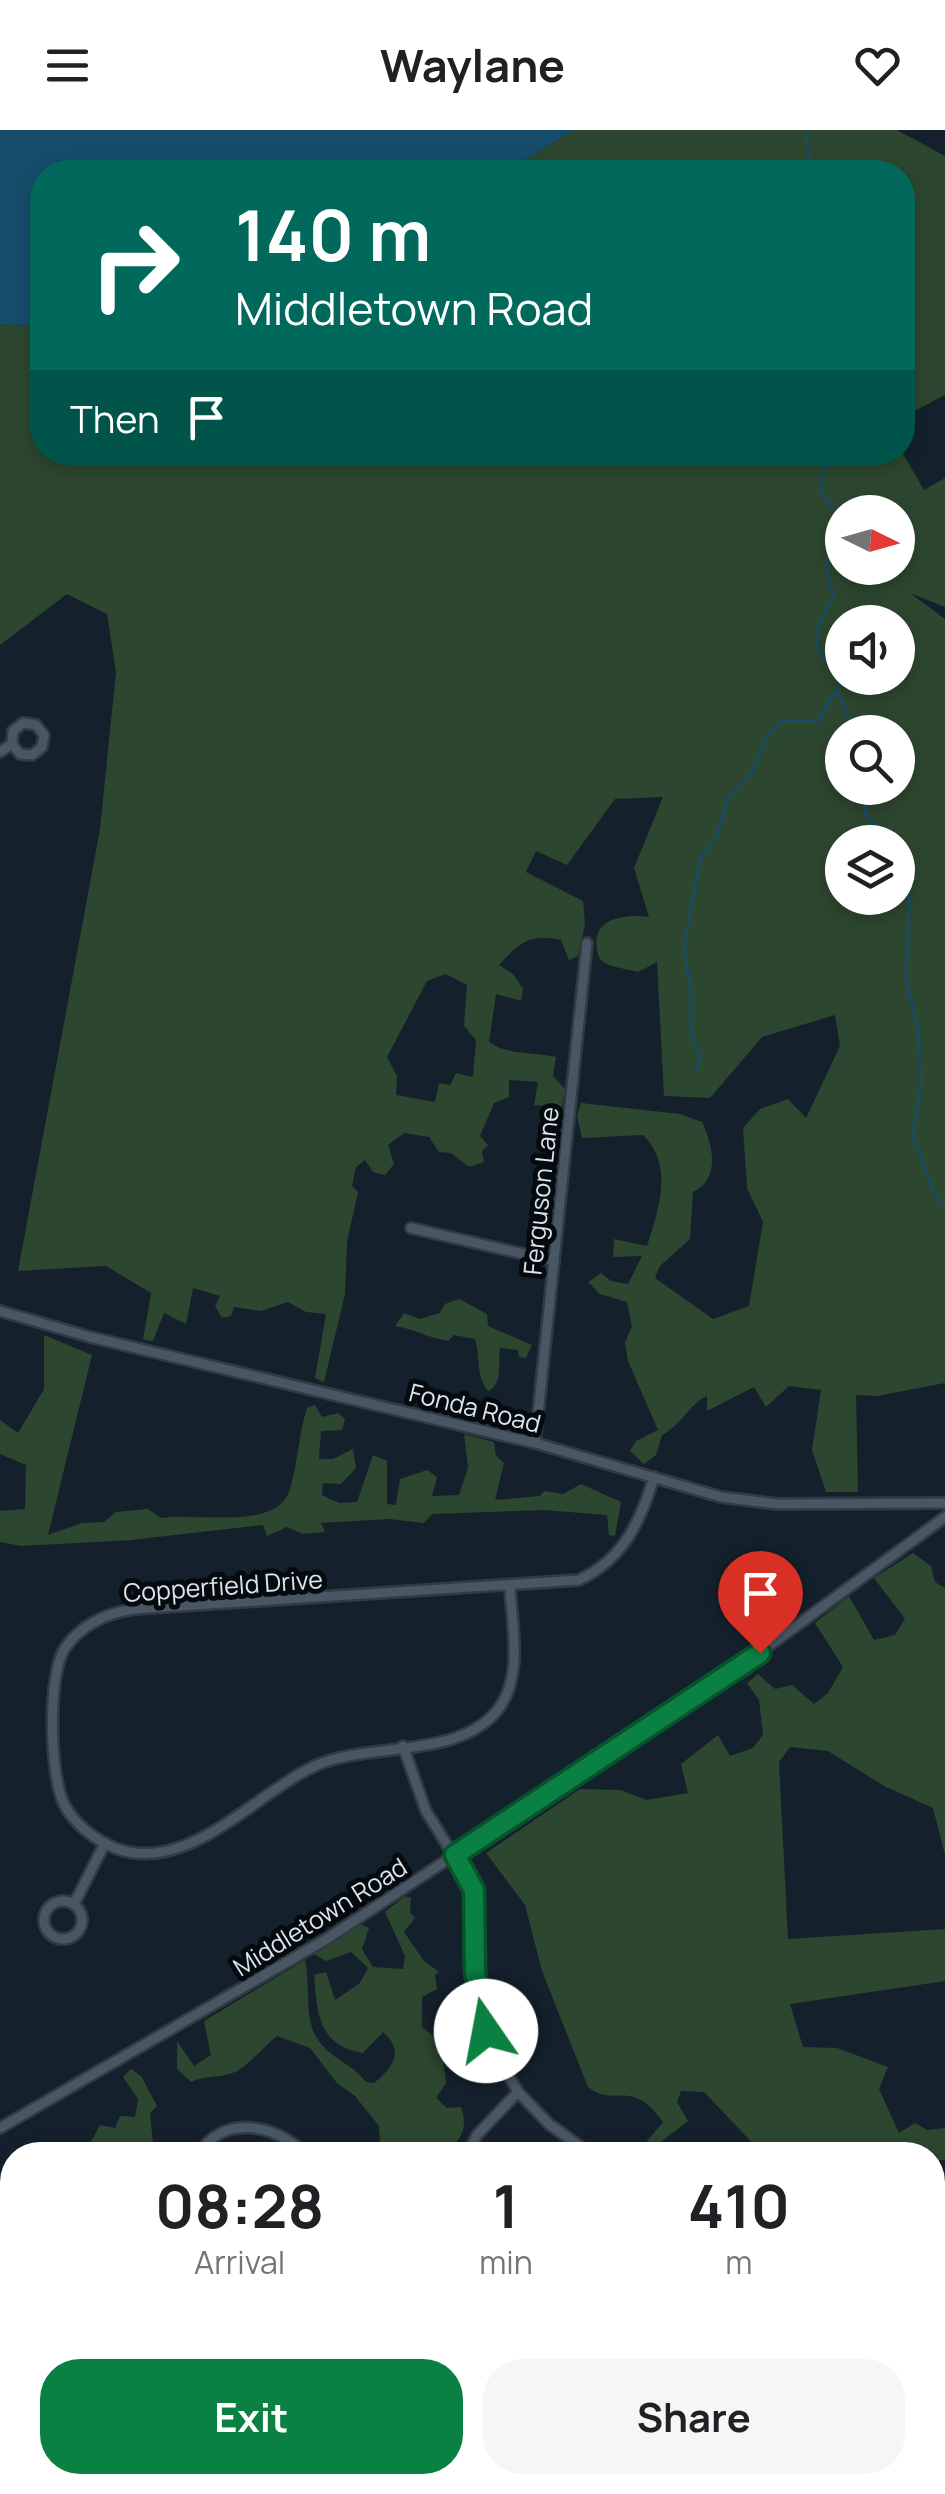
<!DOCTYPE html>
<style>
:root{--surface:#fff;--page:#f6f6f6;--text:#202124;--muted:#757577;--accent:#0b8043}
body{margin:0;font-family:Manrope,sans-serif;background:var(--page);color:var(--text);height:100vh;display:flex;flex-direction:column;font-size:38px;white-space:nowrap}
*{box-sizing:border-box;margin:0}
p{font-size:32px;color:var(--muted)}
.icon{flex:none;width:55px;height:55px;fill:none;stroke:currentColor;stroke-width:2;stroke-linecap:round;stroke-linejoin:round}
.map{position:relative;flex:1;overflow:hidden}
.drawer{position:absolute;left:0px;top:2012px;width:945px;height:352px;display:flex;flex-direction:column;background:var(--surface);border-radius:40px 40px 0 0;box-shadow:0 5px 15px #0003}
.drawer>*{flex:none}
.guide{position:absolute;left:30px;top:30px;width:885px;height:305px;border-radius:40px;box-shadow:0 5px 15px #0003;background:#00695c;color:#fff;overflow:hidden}
.needle{width:65px;rotate:95deg}
.controls{position:absolute;left:825px;top:365px;display:grid;gap:20px}
.controls a{display:grid;place-items:center;width:90px;height:90px;border-radius:50%;background:var(--surface);box-shadow:0 5px 15px #0003;font-size:50px}
.pin{position:absolute;display:grid;place-items:center;width:85px;height:85px;color:#fff;margin:-102px -42px;border-radius:50% 50% 50% 0;rotate:-45deg;box-shadow:0 0 10px #0007}
.pin .icon{rotate:45deg}
.me{position:absolute;width:110px;margin:-55px;rotate:348deg;stroke-linejoin:round;filter:drop-shadow(0 0 8px #0008)}
.turn{display:flex;align-items:center;gap:35px;height:210px;padding:0 40px;font-size:45px}
.turn .icon{width:130px;height:130px;stroke-width:2.5}
.turn b{display:block;font-size:70px;line-height:85px}
.then{display:flex;align-items:center;height:95px;padding:0 40px;background:#0003;gap:20px;font-size:38px}
.eta{display:flex;justify-content:space-evenly;align-items:center;height:170px;text-align:center}
.eta b{font-size:60px;font-weight:700;line-height:70px}
.button{display:flex;gap:20px;margin-top:auto;padding:20px 40px}
.button a{flex:1;height:115px;border-radius:40px;background:var(--accent);color:#fff;font-size:40px;font-weight:700;line-height:115px;text-align:center}
.button a+a{background:var(--page);color:var(--text)}
header{display:flex;justify-content:space-between;align-items:center;height:130px;padding:0 40px;background:var(--surface);font-size:45px;font-weight:700}
.map>svg:first-child{display:block}
.green{fill:#2d462f;fill-rule:evenodd}
.water{fill:#164c6a}
.lines{fill:none;stroke-linecap:round;stroke-linejoin:round}
.stream{stroke:#164c6a;stroke-width:2.5}
.minor-casing{stroke:#323a44;stroke-width:14}
.minor{stroke:#495764;stroke-width:9}
.route-casing{stroke:#07532c;stroke-width:25}
.route{stroke:#0b8043;stroke-width:18}
.labels{text-anchor:middle;stroke-width:10;stroke-linejoin:round;paint-order:stroke}
.street-label{font-size:25px;fill:#dce5ed;stroke:#050a0f}
</style>
<header><svg class="icon" aria-label="menu" viewBox="0 0 24 24"><path d="M4 6h16M4 12h16M4 18h16"/></svg>Waylane<svg class="icon" aria-label="heart" viewBox="0 0 24 24"><path d="M12 20l-8-8c-3-5 5-10 8-4 3-6 11-1 8 4z"/></svg></header>
<div class="map">
<svg width="945" height="2364" viewBox="0 0 945 2364">
<rect width="100%" height="100%" fill="#14212c"/>
<g class="green">
<polygon points="573,0 897,0 945,26 945,265 903,287 902,42 507,42"/>
<path d="M0,194L42,197V322H902L924,360L945,348V477L910,463L945,489V1253L877,1266L856,1265L858,1362H826L812,1320L821,1260L789,1256L766,1277L754,1257L707,1281V1266C688,1275 682,1295 662,1305L656,1325L644,1334L630,1321L636,1311L658,1300L628,1231L625,1213L632,1196L627,1172L600,1164L588,1152L601,1143L611,1151L628,1154L642,1126L613,1127L614,1109L647,1116C659,1079 674,1035 643,1005L582,1008L577,986L581,973L680,984L702,992C713,1015 721,1049 693,1062L690,1109L660,1136L655,1148L713,1189L749,1176L763,1092L747,1058L743,998L760,979L788,969L806,988L840,916L835,885L762,907L710,968L664,966L657,832L638,842C628,839 614,838 605,833C599,829 598,826 597,819C591,787 627,784 649,787L634,738L663,667L615,669L567,735L536,721L526,742L583,771L585,794L578,826L569,830L561,810C530,803 519,813 499,835L513,844L523,859L521,871L496,864L489,912C507,925 533,922 556,927L553,946L565,959L562,977L534,975L538,952L509,950V967L494,973L480,1006L488,1015L482,1021L484,1032L469,1037L451,1023L439,1022L429,1007L404,1003L388,1015L394,1034L385,1045L373,1042L365,1030L356,1037L352,1056L358,1062L347,1112L345,1164L324,1252L315,1248L326,1184L306,1182L288,1172L261,1181L234,1177L231,1186L222,1188L215,1176L220,1166L193,1158L186,1194L164,1183L153,1211L143,1210L151,1163L106,1136L18,1141L100,699L116,542L107,484L67,464L0,515ZM842,382H898V438H842ZM842,492H898V548H842ZM842,602H898V658H842ZM842,712H898V768H842ZM446,844L467,855L464,896L476,910L473,947L456,943L450,955L439,953L435,972L396,965L397,946L387,927L427,851Z"/>
<path d="M459,1169L487,1184L488,1196L532,1215L526,1228L519,1227L518,1220L500,1218C498,1233 503,1255 488,1261C475,1245 481,1228 475,1209L454,1205L448,1211C428,1208 415,1199 395,1196L404,1183L419,1189L440,1183L445,1174Z"/>
<path d="M44,1205L92,1225L48,1405L82,1393L104,1392L116,1382L148,1379L161,1388C193,1382 275,1401 289,1362C298,1335 298,1306 307,1278L315,1275L322,1287L338,1283L345,1289L342,1300L321,1301L319,1329H333L353,1319L356,1338L341,1354L323,1353L322,1365L339,1373L357,1372L373,1325L387,1331V1374L396,1375L400,1349L427,1340L437,1347L432,1366L459,1365L468,1338L464,1304L494,1312L496,1326L504,1333L495,1370L540,1366L544,1361L563,1364L581,1354L621,1372L615,1406L609,1405L607,1385L544,1380L432,1384L424,1393L389,1389L321,1393L325,1402L303,1404L287,1397L267,1406L263,1395L131,1410L21,1416L0,1412V1381L25,1379L26,1335L0,1324V1290L18,1303L44,1259Z"/>
<path d="M913,1423L931,1436L935,1452L945,1458V1725L933,1678L884,1656L828,1621L790,1617L779,1632L788,1809L945,1799V1851L790,1874L803,1917L837,1918L888,1937L879,1959L899,2003L915,1993L927,2000L945,1998V2030H933L932,2025H764L704,1962L681,1961L677,1972L688,1991L644,2025H626L638,2022L663,1992C630,1946 616,1979 588,1957L542,1841L525,1775L486,1723L580,1659L621,1660L646,1670L688,1663L681,1634L718,1605L730,1626L753,1618L763,1605L759,1570L747,1553L758,1544L775,1559L792,1555L814,1574L828,1563L843,1537L815,1493L849,1466L874,1510L895,1505L905,1489L874,1448Z"/>
<path d="M405,1766L411,1768L410,1783L415,1788L404,1802L424,1831L439,1842L435,1845L437,1859L422,1867V1897L434,1906C442,1889 454,1888 472,1887L476,1898L441,1912L446,1953L436,1968L447,1978L461,1977C469,2000 460,2009 445,2025L381,2024L379,1996L355,1966L337,1953L310,1918L277,1906C265,1916 247,1936 237,1941C225,1948 205,1945 191,1952L177,1939V1911L194,1936L211,1925L204,1891L305,1830C311,1855 303,1887 318,1910C330,1928 354,1935 366,1952L374,1953C393,1938 405,1921 383,1902L363,1923C318,1916 317,1882 314,1845L326,1842L335,1870L360,1853L368,1838L351,1822L326,1831L314,1824L360,1794L369,1798L362,1819L373,1837L403,1839L405,1826L385,1782Z"/>
<polygon points="131,1939 141,1946 157,1976 150,1983 153,2014 165,2012 175,2025 123,2020 114,2025 84,2025 100,1995 115,1998 120,1986 135,1987 138,1969 123,1947"/>
<polygon points="331,2352 395,2359 397,2364 289,2364 301,2359 331,2359"/>
</g>
<polygon class="water" points="0,0 573,0 507,42 42,42 42,197 0,194"/>
<g class="lines">
<g class="stream">
<polyline points="806,0 811,42"/>
<polyline points="838,562 854,602"/>
<polyline points="866,658 865,683 887,712"/>
<polyline points="898,731 910,765 906,848 919,904 921,952 913,1006 933,1061 945,1076"/>
<path d="M696,940L700,928L691,899V864L684,817L698,741L702,724L716,708L728,668L752,642L770,601L782,591H818L841,552L817,517L816,501L833,466L825,434L836,427C839,418 837,389 833,380C828,369 821,364 821,351C821,338 830,333 833,322"/>
</g>
<defs>
<g id="minor">
<polyline points="0,622 12,614 13,601 23,593 36,595 44,605 42,617 32,625 20,624 12,614"/>
<polyline points="411,1098 554,1131"/>
<polyline points="0,1181 90,1207 535,1313 721,1367 777,1374 945,1373"/>
<polyline points="535,1313 587,813"/>
<path d="M510,1458C512,1498 524,1549 496,1582C455,1629 371,1612 317,1635C256,1662 188,1746 115,1718C95,1710 74,1694 64,1674C50,1647 47,1544 65,1518C81,1495 107,1483 135,1479L579,1450C623,1429 640,1393 654,1347"/>
<polyline points="403,1616 426,1681 475,1760 477,1862 498,1927 518,1962 549,1994 592,2025"/>
<circle cx="63" cy="1790" r="19"/>
<polyline points="74,1774 105,1713"/>
<polyline points="0,1998 325,1810 729,1545 945,1387"/>
<path d="M198,2025C223,1983 277,1994 306,2025"/>
<polyline points="467,2025 477,2005 518,1962"/>
<polyline points="0,2173 12,2167"/>
<polyline points="215,2364 215,2352"/>
<polyline points="706,2364 945,2356"/>
</g>
</defs>
<use href="#minor" class="minor-casing"/>
<use href="#minor" class="minor"/>
</g>
<g class="lines">
<defs>
<polyline id="route" points="486,1901 475,1842 474,1760 455,1725 760,1523"/>
</defs>
<use href="#route" class="route-casing"/>
<use href="#route" class="route"/>
</g>
<g class="labels">
<g class="street-label">
<text transform="translate(541 1061) rotate(-84)" y="9">Ferguson Lane</text>
<text transform="translate(475 1278) rotate(14)" y="9">Fonda Road</text>
<text transform="translate(223 1456) rotate(-4)" y="9">Copperfield Drive</text>
<text transform="translate(320 1787) rotate(-32)" y="9">Middletown Road</text>
</g>
</g>
</svg>
<div class="controls">
<a><svg class="needle" viewBox="-14 -14 28 28"><path d="M0-13l5 13h-10z" fill="#e53935"/><path d="M0 13l5-13h-10z" fill="#757577"/></svg></a>
<a><svg class="icon" aria-label="sound" viewBox="0 0 24 24"><path d="M4 9h4l5-4v14l-5-4H4zM17 9q2 3 0 6"/></svg></a>
<a><svg class="icon" aria-label="search" viewBox="0 0 24 24"><circle cx="10" cy="10" r="6"/><path d="M15 15l6 6"/></svg></a>
<a><svg class="icon" aria-label="layers" viewBox="0 0 24 24"><path d="M12 4l9 5-9 5-9-5zM3 14l9 5 9-5"/></svg></a>
</div>
<div class="pin" style="left:760px;top:1523px;background:#d93025"><svg class="icon" aria-label="arrive" viewBox="0 0 24 24"><path d="M6 21V4h12l-3 4 3 4H6"/></svg></div>
<svg class="me" style="left:486px;top:1901px" viewBox="-20 -20 40 40"><circle r="19" fill="#fff"/><path d="M0-13L10 11 0 6-10 11z" fill="#0b8043"/></svg>
<div class="guide">
<div class="turn"><svg class="icon" aria-label="right" viewBox="0 0 24 24"><path d="M7 20v-9h11M14 6l5 5-5 5"/></svg><div><b>140 m</b>Middletown Road</div></div>
<div class="then">Then<svg class="icon" aria-label="arrive" viewBox="0 0 24 24"><path d="M6 21V4h12l-3 4 3 4H6"/></svg></div>
</div>
<section class="drawer">
<div class="eta">
<div><b>08:28</b><p>Arrival</p></div>
<div><b>1</b><p>min</p></div>
<div><b>410</b><p>m</p></div>
</div>
<div class="button"><a>Exit</a><a>Share</a></div>
</section>
</div>
